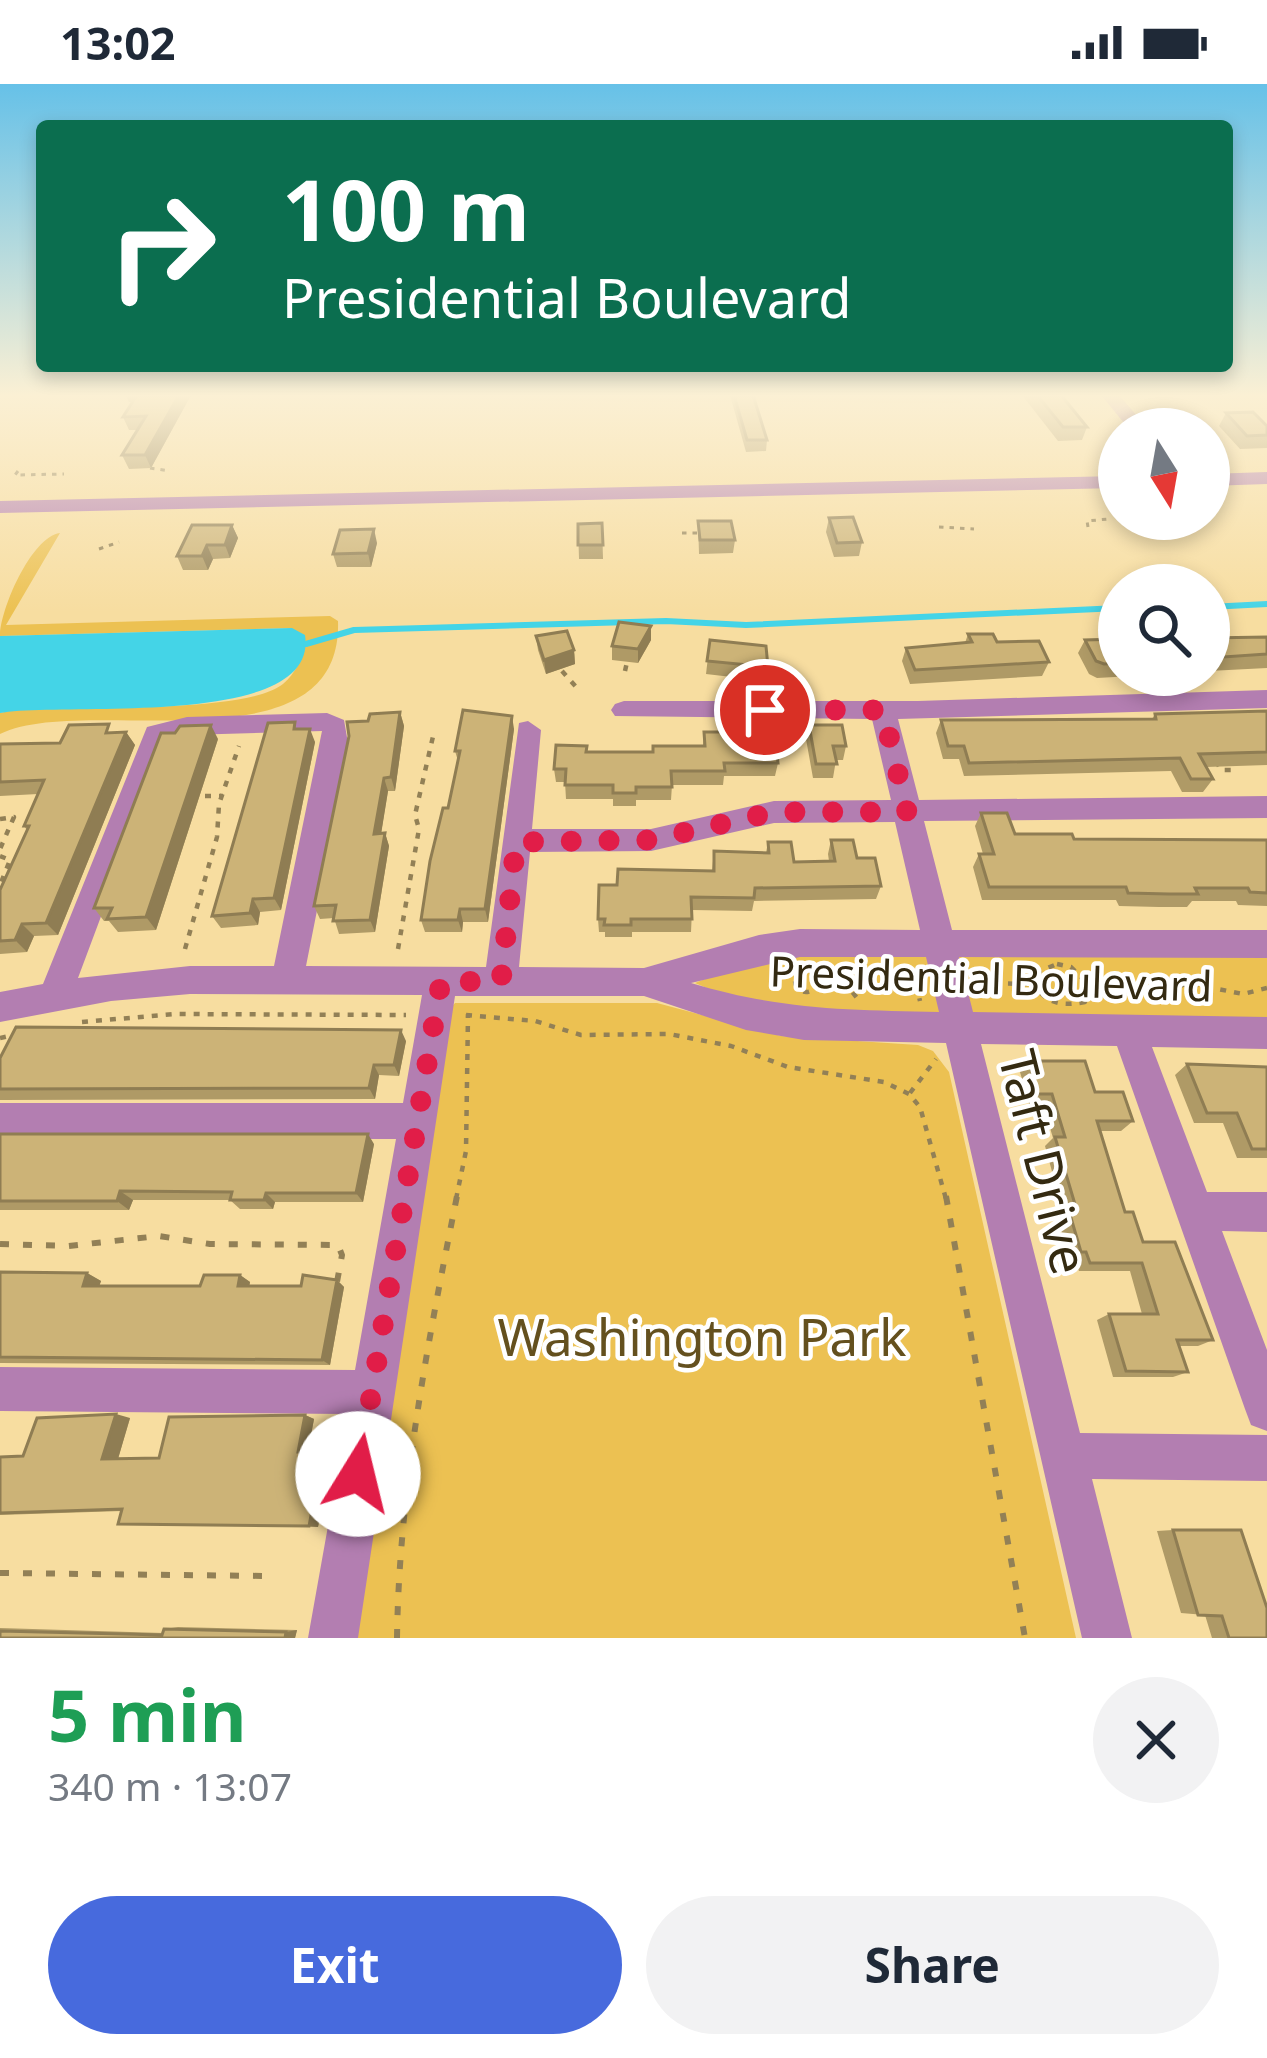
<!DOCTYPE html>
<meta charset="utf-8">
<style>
:root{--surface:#fff;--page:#f2f2f3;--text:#1f2937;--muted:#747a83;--accent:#476add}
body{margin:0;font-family:"Noto Sans",sans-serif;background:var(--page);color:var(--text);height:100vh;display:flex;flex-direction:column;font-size:45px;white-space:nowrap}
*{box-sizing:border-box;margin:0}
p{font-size:39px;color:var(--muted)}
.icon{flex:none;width:66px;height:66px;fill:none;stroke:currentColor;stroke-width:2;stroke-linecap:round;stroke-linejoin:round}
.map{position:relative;height:1554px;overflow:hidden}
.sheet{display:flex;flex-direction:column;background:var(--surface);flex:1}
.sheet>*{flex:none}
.hud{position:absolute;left:36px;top:36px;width:1197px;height:252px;border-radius:12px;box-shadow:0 6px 18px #0003;background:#0b6e4f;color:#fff;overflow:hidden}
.needle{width:78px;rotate:169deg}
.tools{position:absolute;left:1098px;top:324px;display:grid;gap:24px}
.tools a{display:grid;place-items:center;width:132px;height:132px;border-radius:50%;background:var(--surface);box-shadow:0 6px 18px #0003;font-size:60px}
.pin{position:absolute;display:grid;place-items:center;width:102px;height:102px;color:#fff;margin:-51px;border:6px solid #fff;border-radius:50%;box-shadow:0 3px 12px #0007}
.me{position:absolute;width:132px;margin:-66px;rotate:9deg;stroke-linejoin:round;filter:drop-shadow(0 0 9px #0008)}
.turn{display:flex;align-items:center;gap:42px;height:252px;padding:0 48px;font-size:54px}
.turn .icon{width:156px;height:156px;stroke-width:2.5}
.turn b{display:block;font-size:84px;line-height:102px}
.round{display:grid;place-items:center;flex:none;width:126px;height:126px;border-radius:63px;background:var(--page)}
.headline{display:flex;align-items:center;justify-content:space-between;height:204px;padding:0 48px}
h1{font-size:72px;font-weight:700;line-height:90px;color:#1e9e55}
.action{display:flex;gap:24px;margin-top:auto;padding:24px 48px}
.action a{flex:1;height:138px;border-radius:72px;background:var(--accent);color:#fff;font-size:48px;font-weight:700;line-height:138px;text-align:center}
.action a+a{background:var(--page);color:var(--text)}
.status{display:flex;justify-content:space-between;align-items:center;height:84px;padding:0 60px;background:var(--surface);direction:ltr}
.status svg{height:33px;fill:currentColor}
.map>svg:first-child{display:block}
.built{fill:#f0d38e}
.green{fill:#ecc152}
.water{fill:#44d4e7}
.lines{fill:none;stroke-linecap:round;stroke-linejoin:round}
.stream{stroke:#44d4e7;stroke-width:6}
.path-far2{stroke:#928056;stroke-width:3;stroke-dasharray:4.5 6;stroke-linecap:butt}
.path-far1{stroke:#928056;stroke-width:4.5;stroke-dasharray:6 8;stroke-linecap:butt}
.path{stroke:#928056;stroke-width:6;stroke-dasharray:9 14;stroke-linecap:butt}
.minor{fill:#b37eb1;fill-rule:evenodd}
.wall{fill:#af9a66}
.shaded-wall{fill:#8f7d53}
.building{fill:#ccb377;stroke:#8f7d53;stroke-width:3}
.route{stroke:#e11d48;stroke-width:21;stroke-dasharray:0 37.8}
.labels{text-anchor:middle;stroke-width:9;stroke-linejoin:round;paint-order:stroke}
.street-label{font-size:42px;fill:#342a11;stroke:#fff}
.near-street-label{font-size:51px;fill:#342a11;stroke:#fff}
.near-park-label{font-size:51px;fill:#64501e;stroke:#fff}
</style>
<div class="status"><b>13:02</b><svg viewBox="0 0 49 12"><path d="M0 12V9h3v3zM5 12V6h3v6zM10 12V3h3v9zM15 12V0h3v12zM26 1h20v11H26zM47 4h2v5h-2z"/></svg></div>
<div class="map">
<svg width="1267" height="1554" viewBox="0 0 1267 1554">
<rect width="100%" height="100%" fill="#f7dda0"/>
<polygon class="built" points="523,311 957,311 962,319 525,317"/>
<g class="green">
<path d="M60,449L6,541L330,532L338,537C343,691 83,608 0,650V629L22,624C75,622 246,630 283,600C295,590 303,574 306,559L291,544L0,552C0,526 31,453 60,449Z"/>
<polygon points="812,869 1267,870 1267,936 997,935 747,921 695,899 725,887"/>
<polygon points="455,919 657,919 781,952 918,961 933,967 949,988 1076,1554 355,1554 449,926"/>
</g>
<path class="water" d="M292,544L305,551C320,647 58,617 0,629V552Z"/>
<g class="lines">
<g class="stream">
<polyline points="1209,523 1267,520"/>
<polyline points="306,560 354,546 666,537 746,541 1119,524"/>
</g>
<g class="path-far2">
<polyline points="150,384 170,387"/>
<polyline points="18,387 15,391 64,390"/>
<polyline points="939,443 974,445"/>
<polyline points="1088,443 1087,437 1108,435"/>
<polyline points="682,449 702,449"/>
<polyline points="99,465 119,458"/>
</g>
<g class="path-far1">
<polyline points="562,587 577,604"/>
<polyline points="625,587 627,578"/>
<polyline points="1216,677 1221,686 1235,686"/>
<polyline points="205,712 223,712"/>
<polyline points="0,735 14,733 0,765"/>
<polyline points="0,772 10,776 0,801"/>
<polyline points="185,865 217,753 219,720 239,662"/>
<polyline points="398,865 419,745 415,731 434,648"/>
<path d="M1057,880L1071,883L1088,900L1085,918C1063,922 1047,921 1034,900L1036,889Z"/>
<polyline points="818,886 846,900 857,914"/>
<circle cx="806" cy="897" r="11"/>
<polyline points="913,887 920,917"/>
<polyline points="980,899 1034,900"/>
<polyline points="1088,900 1123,895 1154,912 1188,899 1243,910 1267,904"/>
<polyline points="466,931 535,937 581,951 669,950 731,962 788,983 884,998 909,1010 920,1023 946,1115"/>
<polyline points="82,938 175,930 406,931"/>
<polyline points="0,954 18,950"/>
<polyline points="910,1009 936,975"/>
<polyline points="456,1115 466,1067 468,930"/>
</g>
<g class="path">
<polyline points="946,1112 1025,1554"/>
<polyline points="0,1160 68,1162 159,1152 210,1160 338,1161 342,1171 337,1198"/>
<polyline points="0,1489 266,1492"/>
<path d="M397,1554C399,1406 428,1257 457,1112"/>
</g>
<g class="minor">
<polygon points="1101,311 1119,311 1148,345 1129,345"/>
<polygon points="1267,388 1267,400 1209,402 1209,390"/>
<polygon points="1119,392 1119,404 0,429 0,417"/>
<path d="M1267,606V624L898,635L919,716L1267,712V734L924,737L952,846H1267V874L959,873L973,928L1267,933V965L1152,963L1207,1108H1267V1148L1222,1147L1267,1266V1347L1251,1341L1245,1325L1117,962L981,960L1080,1349L1267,1351V1397L1092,1395L1132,1554H1082L946,959L804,956L746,946L644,912H455L358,1554H308L348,1330L0,1327V1283L355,1286L396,1055H0V1019H403L422,911L190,910L111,917L0,938V908L43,900L147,643L187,633L327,629L344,636L349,665L306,882L486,883L519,639L528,637L541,646L532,745H651L774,717L891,716L872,635L615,632L611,626L615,620L624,617H918ZM322,647L274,882H190L78,894L167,656L187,651ZM895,738L920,846L800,845L759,851L644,884L519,883L530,768L651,767L774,739ZM800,873H926L939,928C848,926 780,926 691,899Z"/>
</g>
</g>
<g class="wall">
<polygon points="126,311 191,311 151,384 129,385 122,371 138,346 129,346 123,333 133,318 129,318"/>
<polygon points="730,311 753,311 767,356 766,367 746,368"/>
<polygon points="1022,311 1061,311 1087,343 1082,356 1058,357"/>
<polygon points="1226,329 1267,342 1267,364 1240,365 1219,342"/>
<polygon points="829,434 862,458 859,472 834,473 826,448"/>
<polygon points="698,437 735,456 733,469 699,470"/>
<polygon points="602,439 603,475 579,475 578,440"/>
<polygon points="232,441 238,454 230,474 213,475 208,486 183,486 177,472"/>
<polygon points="377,459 371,483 337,483 333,470"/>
<polygon points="651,542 651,556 638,579 612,576 612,562"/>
<polygon points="968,550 1049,578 1042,592 910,600 902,577 906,564 965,559"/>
<polygon points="536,552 574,566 575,580 546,590 538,566"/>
<polygon points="1267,553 1267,584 1209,587 1209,554"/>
<polygon points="1119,555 1119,591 1149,591 1097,594 1089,590 1078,569 1085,556"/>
<polygon points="710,556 768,583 766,597 706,590"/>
<polygon points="1267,627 1267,681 1206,683 1213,695 1203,708 1182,708 1171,687 964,692 959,675 943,675 936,649 941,636 1152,635 1155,630"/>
<polygon points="400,628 404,642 395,707 388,707 381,749 385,749 389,762 375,848 339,850 334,834 320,835 314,822 368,637"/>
<polygon points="752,640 778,679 775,692 724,692 723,701 672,701 671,716 636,716 636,722 613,722 613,715 566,715 565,698 556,698 554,685 587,668 653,668 703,662 704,648 751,648"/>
<polygon points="809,641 846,662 843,676 836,676 833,694 813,694 806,655"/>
<polygon points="298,645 315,658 281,826 260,828 258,841 221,844 212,832"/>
<polygon points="514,645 488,838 463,838 462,848 425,848 421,836 448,724 458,677 455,667"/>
<polygon points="114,648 126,648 135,661 58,851 34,852 27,868 0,870 0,806 27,746 24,742 38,710 0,712 0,660 60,659"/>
<polygon points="218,655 156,846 118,848 109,837 104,837 94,824"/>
<polygon points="981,729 1015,750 1074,755 1267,756 1267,822 1238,821 1236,817 1192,817 1187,823 1159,823 1119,822 1116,816 982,816 973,783 979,770 983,770 975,742"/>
<polygon points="831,756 857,774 881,802 876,815 754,817 752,827 692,826 691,848 632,848 632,853 605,853 605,848 599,848 598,835 617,801 712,787 714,767 766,769 768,758 794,778 829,777 828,770"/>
<polygon points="406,957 399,992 379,991 375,1015 0,1016 0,974"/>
<polygon points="1029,977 1095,1008 1133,1037 1121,1047 1100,1047 1125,1128 1143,1158 1213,1256 1198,1262 1179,1262 1188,1288 1173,1293 1113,1293 1097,1236 1109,1230 1142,1230 1130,1187 1079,1187 1075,1176 1070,1176 1058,1136 1064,1131 1045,1062 1053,1054 1043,1020 1029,1020 1020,988"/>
<polygon points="1187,980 1267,983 1267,1074 1237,1074 1223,1039 1194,1039 1175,991"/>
<polygon points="0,1050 374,1060 363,1118 275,1118 273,1125 240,1125 230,1116 133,1116 129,1126 0,1126"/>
<polygon points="0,1188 87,1189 101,1197 99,1202 200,1202 240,1191 250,1198 249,1202 301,1202 337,1196 344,1203 330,1281 0,1279"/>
<polygon points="305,1331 314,1335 308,1368 332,1372 318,1443 118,1440 122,1427 0,1431 0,1373 23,1372 130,1334 118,1375 159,1374"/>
<polygon points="1173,1446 1267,1554 1212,1554 1205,1531 1181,1529 1157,1447"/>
<polygon points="178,1543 297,1546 295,1554 0,1554 0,1544 163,1549 164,1545"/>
</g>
<g class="shaded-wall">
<polygon points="126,311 146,311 148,316 129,318"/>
<polygon points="179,311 191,311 151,384 145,371"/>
<polygon points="232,441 238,454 230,474 225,461"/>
<polygon points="374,445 377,459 371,483 368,469"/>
<polygon points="207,461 213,475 208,486 202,472"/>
<polygon points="651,542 651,556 638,579 638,565"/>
<polygon points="574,566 575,580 546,590 544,576"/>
<polygon points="400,628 404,642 395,707 391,693"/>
<polygon points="512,632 514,645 488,838 485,825"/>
<polygon points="211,641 218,655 156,846 146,833"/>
<polygon points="310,645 315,658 281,826 274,814"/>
<polygon points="126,648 135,661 58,851 46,839"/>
<polygon points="384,694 388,707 379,763 374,750"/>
<polygon points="385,749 389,762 375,848 370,836"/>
<polygon points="253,815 260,828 258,841 250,829"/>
<polygon points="460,825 463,838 462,848 458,836"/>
<polygon points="22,840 34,852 27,868 15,856"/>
<polygon points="401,946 406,957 399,992 394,981"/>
<polygon points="374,981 379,991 375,1015 369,1004"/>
<polygon points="368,1050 374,1060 363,1118 356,1109"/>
<polygon points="120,1107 133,1116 129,1126 117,1117"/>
<polygon points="266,1109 275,1118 273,1125 264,1116"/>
<polygon points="87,1189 101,1197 97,1209 83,1202"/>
<polygon points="240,1191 250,1198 248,1209 238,1202"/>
<polygon points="337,1196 344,1203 330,1281 322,1276"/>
<polygon points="116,1330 130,1334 117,1378 102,1375"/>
<polygon points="305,1331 314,1335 307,1371 298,1368"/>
<polygon points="323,1368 332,1372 318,1443 309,1442"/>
<polygon points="297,1546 295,1554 285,1554 286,1548"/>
</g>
<g class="building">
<polygon points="137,311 179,311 145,371 122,371 146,332 123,333"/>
<polygon points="734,311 753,311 767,356 747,356"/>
<polygon points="1037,311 1061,311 1087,343 1063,343"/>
<polygon points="1253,328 1267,342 1267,351 1247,352 1226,329"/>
<polygon points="853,433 862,458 837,459 829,434"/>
<polygon points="698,437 731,437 735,456 700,456"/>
<polygon points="602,439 603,461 578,461 578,440"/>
<polygon points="192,441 232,441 225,461 207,461 202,472 177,472"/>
<polygon points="374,445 368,469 333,470 340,446"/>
<polygon points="619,538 651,542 638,565 612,562"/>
<polygon points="567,547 574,566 544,576 536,552"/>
<polygon points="968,550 993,550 997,558 1039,557 1049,578 915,586 906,564 972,558"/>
<polygon points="1267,553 1267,570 1209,574 1209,554"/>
<polygon points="1119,555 1119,579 1104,580 1096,577 1085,556"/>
<polygon points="710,556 766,562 768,583 707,577"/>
<polygon points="463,626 512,632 485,825 460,825 458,836 421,836 430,777 443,724 448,724 460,667 455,667"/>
<polygon points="1267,627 1267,668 1199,670 1213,695 1191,695 1180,674 969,679 964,662 948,662 941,636 1156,635 1155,630"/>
<polygon points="400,628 391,693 384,694 374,750 385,749 370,836 333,837 336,821 314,822 349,652 347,638 368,637 370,630"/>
<polygon points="295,638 294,645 310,645 274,814 253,815 250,829 212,832 268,639"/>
<polygon points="109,640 106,649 126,648 46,839 22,840 15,856 0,857 0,806 29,742 24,742 44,696 0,698 0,660 60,659 69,641"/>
<polygon points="752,640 774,640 778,679 724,679 725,687 671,687 672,703 636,703 636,709 613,709 613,701 565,701 566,685 554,685 556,661 587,662 586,668 653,668 653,662 705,662 704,648 753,648"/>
<polygon points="211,641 146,833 107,835 112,824 94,824 161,649 175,649 180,642"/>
<polygon points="809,641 842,641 846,662 833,662 837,680 816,680"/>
<polygon points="981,729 1007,729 1015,750 1072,750 1074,755 1267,756 1267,809 1250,808 1248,804 1195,804 1198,810 1169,810 1128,809 1126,803 989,803 979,770 994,770"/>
<polygon points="831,756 853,756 857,774 875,774 881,802 755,804 754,814 691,813 692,835 631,835 631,841 604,841 605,835 598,835 599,801 617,801 618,785 714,787 714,767 769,769 768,758 791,758 794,778 835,777"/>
<polygon points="16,943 401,946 394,981 374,981 369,1004 0,1005 0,974"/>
<polygon points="1029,977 1085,977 1095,1008 1123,1008 1133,1037 1097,1037 1125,1128 1133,1128 1143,1158 1175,1158 1213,1256 1177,1256 1188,1288 1126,1287 1109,1230 1158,1230 1142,1179 1090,1179 1086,1168 1081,1168 1069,1127 1077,1127 1055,1053 1065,1053 1052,1010 1038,1010"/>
<polygon points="1187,980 1267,983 1267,1065 1252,1065 1237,1029 1207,1029"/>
<polygon points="0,1050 368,1050 356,1109 266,1109 264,1116 230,1116 232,1108 120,1107 117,1117 0,1117"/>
<polygon points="0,1188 87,1189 83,1202 200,1202 204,1191 240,1191 238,1202 301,1202 303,1191 337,1196 322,1276 0,1273"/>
<polygon points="116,1330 102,1375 159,1374 169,1333 305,1331 298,1368 323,1368 309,1442 118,1440 122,1425 0,1429 0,1373 23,1372 37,1334"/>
<polygon points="1173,1446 1241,1446 1267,1524 1267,1554 1229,1554 1222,1532 1198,1531"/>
<polygon points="164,1545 286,1548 285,1554 0,1554 0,1547 162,1551"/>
</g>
<linearGradient id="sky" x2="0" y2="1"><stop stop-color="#66c1e8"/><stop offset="0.59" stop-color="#fbf0d4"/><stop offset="1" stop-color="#fbf0d4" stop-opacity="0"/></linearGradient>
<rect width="1267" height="528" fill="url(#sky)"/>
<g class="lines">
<polyline class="route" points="358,1390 441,897 501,898 516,758 651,756 774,728 907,728 883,626 765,626"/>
</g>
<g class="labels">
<g class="street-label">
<text transform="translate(991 895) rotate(2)" y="15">Presidential Boulevard</text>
</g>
<g class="near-street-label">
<text transform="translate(1043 1078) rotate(76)" y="18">Taft Drive</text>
</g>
<g class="near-park-label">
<text x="702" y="1272">Washington Park</text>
</g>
</g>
</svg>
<div class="tools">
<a><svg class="needle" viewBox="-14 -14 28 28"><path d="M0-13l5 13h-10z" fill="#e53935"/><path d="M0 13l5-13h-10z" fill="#747a83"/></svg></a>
<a><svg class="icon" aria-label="search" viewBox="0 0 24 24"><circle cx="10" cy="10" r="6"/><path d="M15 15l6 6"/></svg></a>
</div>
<div class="pin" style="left:765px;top:626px;background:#d93025"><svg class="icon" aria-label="arrive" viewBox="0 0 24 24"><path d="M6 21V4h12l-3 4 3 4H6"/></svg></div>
<svg class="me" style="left:358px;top:1390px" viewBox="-20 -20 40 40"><circle r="19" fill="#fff"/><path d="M0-13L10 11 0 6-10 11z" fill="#e11d48"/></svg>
<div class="hud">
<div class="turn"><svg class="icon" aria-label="right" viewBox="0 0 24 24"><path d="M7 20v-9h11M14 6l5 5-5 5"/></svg><div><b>100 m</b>Presidential Boulevard</div></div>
</div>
</div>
<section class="sheet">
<div class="headline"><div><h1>5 min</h1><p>340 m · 13:07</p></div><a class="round"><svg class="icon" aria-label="close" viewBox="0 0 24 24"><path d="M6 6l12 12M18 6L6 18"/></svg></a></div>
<div class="action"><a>Exit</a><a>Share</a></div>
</section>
